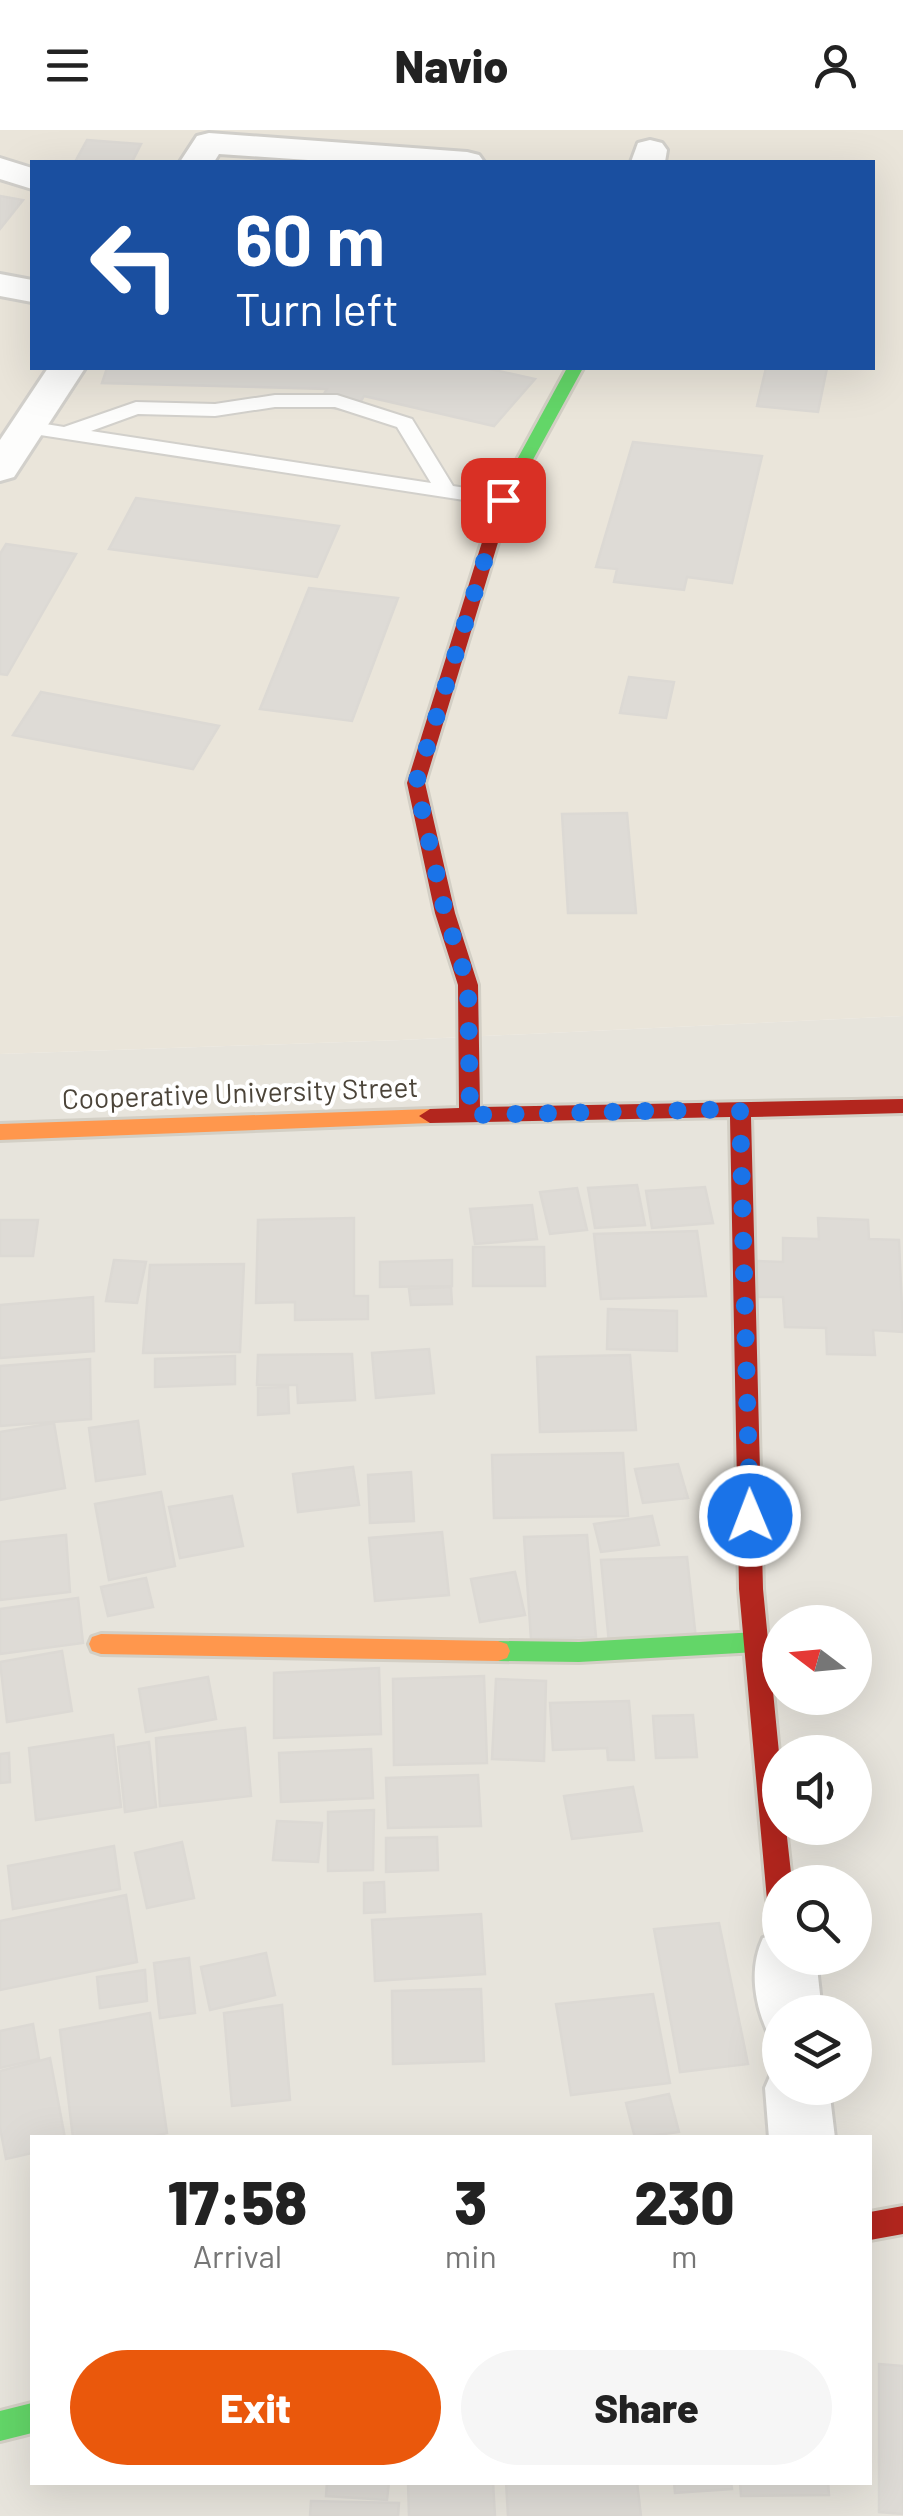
<!DOCTYPE html>
<style>
:root{--surface:#fff;--page:#f6f6f6;--text:#222;--muted:#767676;--accent:#ea580c}
body{margin:0;font-family:Barlow,sans-serif;background:var(--page);color:var(--text);height:100vh;display:flex;flex-direction:column;font-size:38px;white-space:nowrap}
*{box-sizing:border-box;margin:0}
p{font-size:32px;color:var(--muted)}
.icon{flex:none;width:55px;height:55px;fill:none;stroke:currentColor;stroke-width:2;stroke-linecap:round;stroke-linejoin:round}
.map{position:relative;flex:1;overflow:hidden}
.details{position:absolute;left:30px;top:2005px;width:842px;height:350px;display:flex;flex-direction:column;background:var(--surface);border-radius:0px;box-shadow:0 10px 40px #0002}
.details>*{flex:none}
.hud{position:absolute;left:30px;top:30px;width:845px;height:210px;border-radius:0px;box-shadow:0 10px 40px #0002;background:#1a4fa0;color:#fff;overflow:hidden}
.needle{width:65px;rotate:286deg}
.buttons{position:absolute;left:762px;top:1475px;display:grid;gap:20px}
.buttons a{display:grid;place-items:center;width:110px;height:110px;border-radius:50%;background:var(--surface);box-shadow:0 10px 40px #0002;font-size:50px}
.pin{position:absolute;display:grid;place-items:center;width:85px;height:85px;color:#fff;margin:-42px;border-radius:20px;box-shadow:0 5px 15px #0006}
.me{position:absolute;width:110px;margin:-55px;rotate:359deg;stroke-linejoin:round;filter:drop-shadow(0 0 8px #0008)}
.turn{display:flex;align-items:center;gap:35px;height:210px;padding:0 40px;font-size:45px}
.turn .icon{width:130px;height:130px;stroke-width:2.5}
.turn b{display:block;font-size:70px;line-height:85px}
.eta{display:flex;justify-content:space-evenly;align-items:center;height:170px;text-align:center}
.eta b{font-size:60px;font-weight:800;line-height:70px}
.button{display:flex;gap:20px;margin-top:auto;padding:20px 40px}
.button a{flex:1;height:115px;border-radius:60px;background:var(--accent);color:#fff;font-size:40px;font-weight:800;line-height:115px;text-align:center}
.button a+a{background:var(--page);color:var(--text)}
header{display:flex;justify-content:space-between;align-items:center;height:130px;padding:0 40px;background:var(--surface);font-size:45px;font-weight:800}
.map>svg:first-child{display:block}
.residential{fill:#e7e4dc;fill-rule:evenodd}
.education{fill:#eae5da;fill-rule:evenodd}
.building{fill:#dedbd6;stroke:#dcd9d4;stroke-width:2.5}
.lines{fill:none;stroke-linecap:round;stroke-linejoin:round}
.lane-casing{stroke:#d2d0cb;stroke-width:4}
.street-casing{stroke:#d2d0cb;stroke-width:6}
.fast-casing{stroke:#d3cfc5;stroke-width:6}
.slow-casing{stroke:#d3cfc5;stroke-width:6}
.jam-casing{stroke:#d3cfc5;stroke-width:6}
.lane{fill:#fdfdfc;fill-rule:evenodd}
.street{fill:#fdfdfc;fill-rule:evenodd}
.fast{fill:#63d668;fill-rule:evenodd}
.slow{fill:#ff974d;fill-rule:evenodd}
.jam{fill:#b3261e;fill-rule:evenodd}
.route{stroke:#1a73e8;stroke-width:18;stroke-dasharray:0 32.4}
.labels{text-anchor:middle;stroke-width:8;stroke-linejoin:round;paint-order:stroke}
.street-label{font-size:28px;fill:#4b4439;stroke:#fff}
</style>
<header><svg class="icon" aria-label="menu" viewBox="0 0 24 24"><path d="M4 6h16M4 12h16M4 18h16"/></svg>Navio<svg class="icon" aria-label="person" viewBox="0 0 24 24"><circle cx="12" cy="8" r="4"/><path d="M4 21q1-7 8-7t8 7"/></svg></header>
<div class="map">
<svg width="903" height="2386" viewBox="0 0 903 2386">
<rect width="100%" height="100%" fill="#f4f2ee"/>
<path class="residential" d="M903,886V2386H0V924L401,910ZM780,1492H855V1568H780ZM780,1622H855V1698H780ZM780,1752H855V1828H780ZM780,1882H855V1958H780ZM32,2008H870V2352H32Z"/>
<path class="education" d="M0,0H903V886L401,910L0,924ZM32,32H872V238H32Z"/>
<g class="building">
<polygon points="87,10 141,14 132,32 75,32"/>
<polygon points="0,66 23,70 0,99"/>
<polygon points="107,238 485,238 535,249 494,296 364,266 354,282 317,275 327,259 102,253"/>
<polygon points="766,238 827,238 818,282 757,276"/>
<polygon points="633,312 762,326 732,453 687,447 684,460 614,452 617,439 596,437"/>
<polygon points="136,368 339,396 317,447 109,419"/>
<polygon points="6,414 76,424 7,545 0,544 0,424"/>
<polygon points="309,458 398,468 352,591 260,579"/>
<polygon points="629,547 674,552 666,588 620,583"/>
<polygon points="41,562 219,596 193,639 13,605"/>
<polygon points="627,683 636,783 568,783 562,684"/>
<polygon points="637,1055 645,1095 595,1098 588,1058"/>
<polygon points="705,1057 713,1093 652,1098 646,1061"/>
<polygon points="577,1058 587,1100 550,1104 540,1062"/>
<polygon points="532,1075 537,1109 475,1114 470,1079"/>
<polygon points="354,1088 354,1166 368,1166 368,1189 295,1190 295,1172 256,1173 258,1090"/>
<polygon points="818,1088 868,1090 869,1109 899,1110 903,1202 873,1200 875,1225 827,1224 826,1198 785,1197 783,1167 757,1167 757,1131 783,1132 783,1108 819,1109"/>
<polygon points="0,1090 38,1090 33,1126 0,1126"/>
<polygon points="697,1101 706,1166 601,1169 594,1104"/>
<polygon points="473,1117 544,1117 545,1156 473,1156"/>
<polygon points="114,1130 146,1132 137,1173 106,1171"/>
<polygon points="452,1130 452,1156 380,1157 380,1132"/>
<polygon points="244,1134 240,1222 143,1223 150,1135"/>
<polygon points="451,1157 452,1174 411,1175 409,1159"/>
<polygon points="93,1167 94,1221 0,1228 0,1175"/>
<polygon points="608,1179 677,1181 677,1221 607,1219"/>
<polygon points="429,1219 434,1263 376,1268 372,1223"/>
<polygon points="352,1224 355,1270 298,1273 297,1255 257,1255 258,1225"/>
<polygon points="630,1225 636,1300 540,1302 537,1227"/>
<polygon points="235,1226 235,1254 155,1257 155,1229"/>
<polygon points="90,1229 91,1289 0,1296 0,1236"/>
<polygon points="288,1257 289,1283 258,1285 258,1258"/>
<polygon points="138,1291 145,1344 96,1351 89,1298"/>
<polygon points="54,1293 65,1358 0,1370 0,1302"/>
<polygon points="623,1323 628,1386 494,1388 492,1325"/>
<polygon points="678,1334 688,1368 643,1373 635,1339"/>
<polygon points="353,1337 359,1375 298,1382 293,1344"/>
<polygon points="411,1342 414,1391 370,1393 368,1345"/>
<polygon points="161,1362 175,1436 109,1450 95,1374"/>
<polygon points="232,1366 243,1416 180,1428 169,1377"/>
<polygon points="652,1386 659,1415 601,1422 594,1394"/>
<polygon points="442,1402 449,1465 375,1471 369,1408"/>
<polygon points="66,1405 70,1462 0,1470 0,1412"/>
<polygon points="587,1405 596,1507 531,1509 524,1407"/>
<polygon points="687,1427 696,1509 609,1513 601,1430"/>
<polygon points="515,1442 525,1485 480,1492 471,1449"/>
<polygon points="146,1448 153,1477 108,1486 101,1457"/>
<polygon points="78,1468 83,1513 0,1524 0,1479"/>
<polygon points="62,1521 72,1581 7,1592 0,1532"/>
<polygon points="379,1538 381,1604 274,1608 274,1543"/>
<polygon points="484,1546 487,1633 394,1635 393,1549"/>
<polygon points="208,1547 216,1589 146,1602 139,1559"/>
<polygon points="496,1549 546,1551 544,1631 492,1629"/>
<polygon points="629,1571 634,1630 608,1630 607,1618 553,1620 550,1573"/>
<polygon points="693,1585 697,1627 656,1628 653,1586"/>
<polygon points="245,1598 251,1666 160,1676 156,1608"/>
<polygon points="113,1605 121,1677 36,1690 29,1618"/>
<polygon points="149,1612 156,1677 125,1682 118,1617"/>
<polygon points="371,1619 373,1668 281,1672 279,1623"/>
<polygon points="9,1623 10,1652 0,1653 0,1624"/>
<polygon points="478,1645 481,1696 388,1698 386,1648"/>
<polygon points="633,1657 642,1701 572,1709 564,1666"/>
<polygon points="374,1680 373,1740 328,1741 328,1682"/>
<polygon points="277,1691 322,1693 318,1732 273,1730"/>
<polygon points="437,1707 438,1740 386,1742 386,1708"/>
<polygon points="182,1712 194,1768 147,1778 135,1723"/>
<polygon points="114,1716 120,1759 13,1779 8,1736"/>
<polygon points="384,1752 385,1782 364,1783 364,1753"/>
<polygon points="126,1765 137,1832 0,1860 0,1791"/>
<polygon points="481,1784 485,1844 375,1851 372,1790"/>
<polygon points="719,1793 748,1934 680,1942 654,1799"/>
<polygon points="266,1823 275,1865 210,1880 201,1837"/>
<polygon points="189,1828 195,1883 160,1888 154,1833"/>
<polygon points="145,1840 147,1871 100,1878 97,1847"/>
<polygon points="481,1859 484,1931 393,1934 392,1861"/>
<polygon points="653,1864 670,1953 571,1965 556,1874"/>
<polygon points="282,1875 290,1970 232,1976 224,1883"/>
<polygon points="150,1883 167,2003 146,2008 73,2008 60,1900"/>
<polygon points="33,1894 39,1929 0,1938 0,1901"/>
<polygon points="50,1928 65,2008 32,2008 32,2023 6,2029 0,1998 0,1941"/>
<polygon points="669,1964 679,2002 635,2008 626,1973"/>
<polygon points="879,2234 903,2236 903,2384 879,2382"/>
<polygon points="327,2352 389,2352 387,2370 326,2366"/>
<polygon points="408,2352 493,2352 495,2386 409,2386"/>
<polygon points="506,2352 637,2352 641,2386 508,2386"/>
<polygon points="674,2352 731,2352 732,2359 675,2363"/>
<polygon points="740,2352 828,2352 829,2365 741,2366"/>
<polygon points="311,2371 399,2373 398,2386 310,2386"/>
</g>
<g class="lines">
<defs>
<path id="lane" d="M275,265H337L412,289L453,356L503,364L513,370L503,376L27,303L17,297L27,291L64,297L136,272L215,274ZM275,277H335L397,297L431,353L91,301L138,284L215,286Z"/>
<g id="street">
<polygon points="209,3 467,22 479,25 484,32 337,32 219,24 214,32 180,32 197,6"/>
<polygon points="650,10 662,13 667,20 665,32 631,32 638,13"/>
<polygon points="0,28 32,38 32,59 0,49"/>
<polygon points="0,144 32,150 32,172 0,166"/>
<polygon points="48,238 85,238 14,347 0,351 0,310"/>
<path d="M780,1802V1828H816L822,1882H780V1907L768,1903C754,1873 749,1838 763,1808Z"/>
<polygon points="780,1934 780,1958 829,1958 835,2008 769,2008 765,1958 774,1937"/>
</g>
<g id="fast">
<polygon points="567,238 583,238 511,370 503,396 495,401 489,400 487,396 495,370"/>
<polygon points="757,1502 766,1505 769,1512 766,1519 757,1522 579,1532 498,1531 489,1528 486,1521 489,1514 498,1511 579,1512"/>
<polygon points="32,2273 32,2303 0,2311 0,2281"/>
</g>
<g id="slow">
<polygon points="430,979 441,986 430,993 0,1010 0,994"/>
<polygon points="101,1504 498,1511 507,1514 510,1521 507,1528 498,1531 101,1524 92,1521 89,1514 92,1507"/>
</g>
<g id="jam">
<polygon points="495,391 503,396 425,653 455,783 478,855 480,977 903,969 903,983 751,987 763,1459 780,1633 780,1698 786,1698 792,1752 780,1752 780,1782 771,1778 767,1770 739,1459 730,987 430,993 419,986 430,979 459,978 458,855 435,783 407,653 487,396"/>
<polygon points="903,2076 903,2104 870,2110 870,2082"/>
</g>
</defs>
<use href="#lane" class="lane-casing"/>
<use href="#street" class="street-casing"/>
<use href="#fast" class="fast-casing"/>
<use href="#slow" class="slow-casing"/>
<use href="#jam" class="jam-casing"/>
<use href="#lane" class="lane"/>
<use href="#street" class="street"/>
<use href="#fast" class="fast"/>
<use href="#slow" class="slow"/>
<use href="#jam" class="jam"/>
</g>
<g class="lines">
<polyline class="route" points="503,370 416,653 445,782 468,855 470,985 740,979 750,1386"/>
</g>
<g class="labels">
<g class="street-label">
<text transform="translate(240 963) rotate(-2)" y="10">Cooperative University Street</text>
</g>
</g>
</svg>
<div class="buttons">
<a><svg class="needle" viewBox="-14 -14 28 28"><path d="M0-13l5 13h-10z" fill="#e53935"/><path d="M0 13l5-13h-10z" fill="#767676"/></svg></a>
<a><svg class="icon" aria-label="sound" viewBox="0 0 24 24"><path d="M4 9h4l5-4v14l-5-4H4zM17 9q2 3 0 6"/></svg></a>
<a><svg class="icon" aria-label="search" viewBox="0 0 24 24"><circle cx="10" cy="10" r="6"/><path d="M15 15l6 6"/></svg></a>
<a><svg class="icon" aria-label="layers" viewBox="0 0 24 24"><path d="M12 4l9 5-9 5-9-5zM3 14l9 5 9-5"/></svg></a>
</div>
<div class="pin" style="left:503px;top:370px;background:#d93025"><svg class="icon" aria-label="arrive" viewBox="0 0 24 24"><path d="M6 21V4h12l-3 4 3 4H6"/></svg></div>
<svg class="me" style="left:750px;top:1386px" viewBox="-20 -20 40 40"><circle r="17" fill="#1a73e8" stroke="#fff" stroke-width="3"/><path d="M0-11L8 9 0 5-8 9z" fill="#fff"/></svg>
<div class="hud">
<div class="turn"><svg class="icon" aria-label="left" viewBox="0 0 24 24"><path d="M17 20v-9H6M10 6l-5 5 5 5"/></svg><div><b>60 m</b>Turn left</div></div>
</div>
<section class="details">
<div class="eta">
<div><b>17:58</b><p>Arrival</p></div>
<div><b>3</b><p>min</p></div>
<div><b>230</b><p>m</p></div>
</div>
<div class="button"><a>Exit</a><a>Share</a></div>
</section>
</div>
